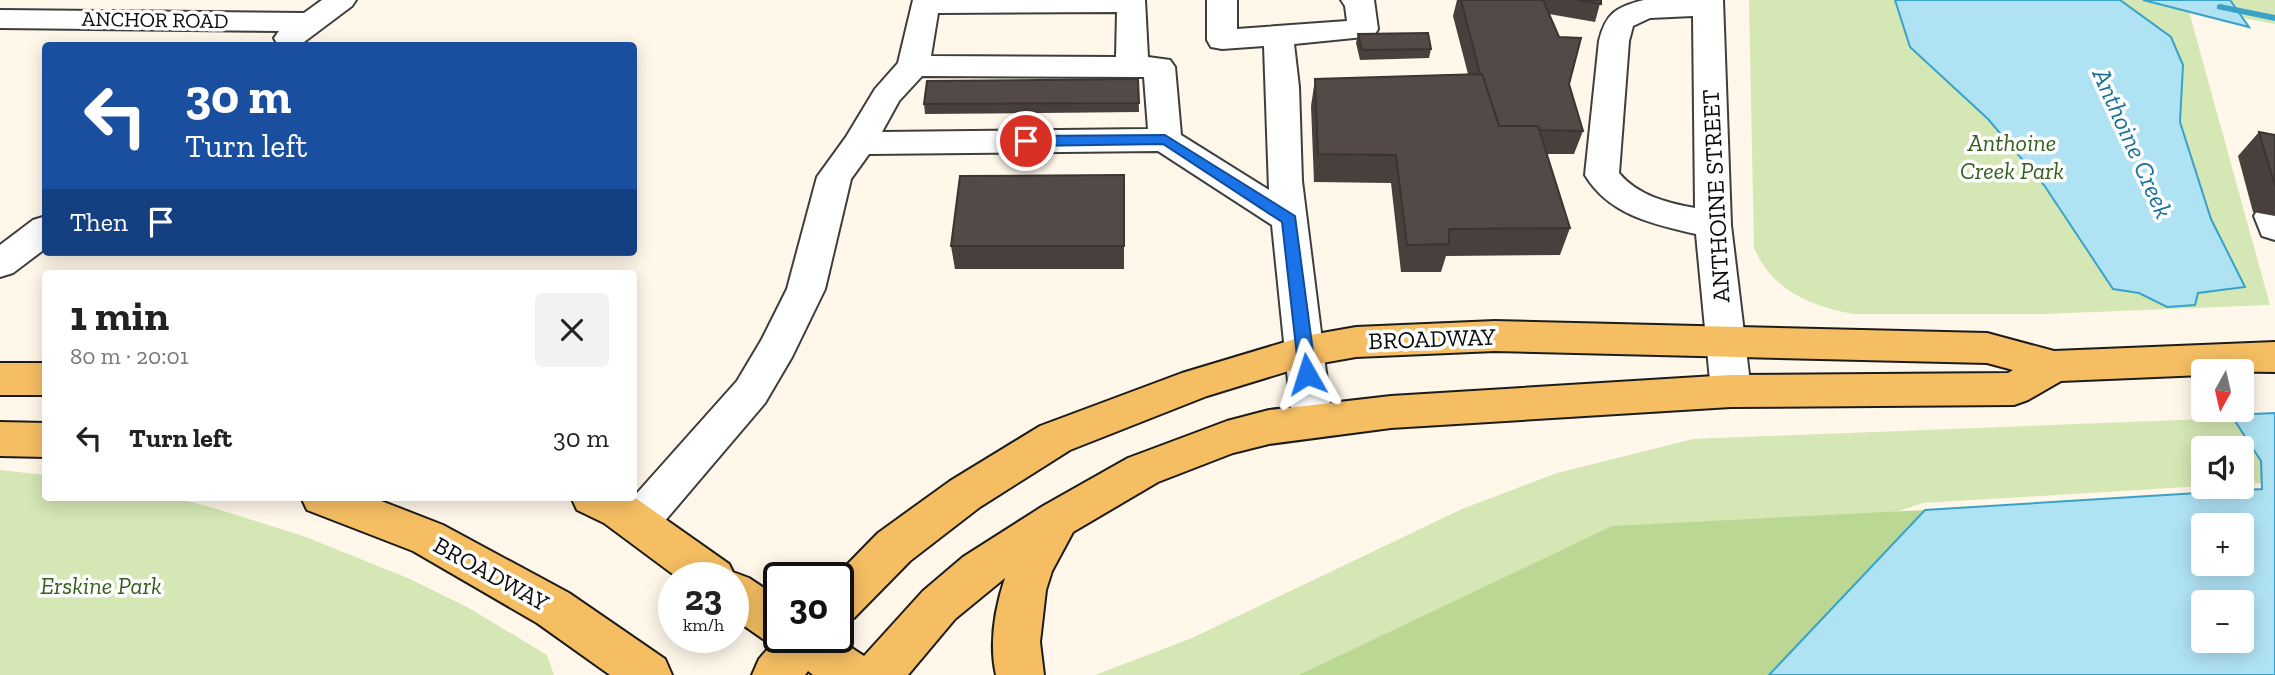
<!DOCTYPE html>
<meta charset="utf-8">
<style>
:root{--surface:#fff;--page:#f2f2f2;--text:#222;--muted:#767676}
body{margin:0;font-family:"Zilla Slab",serif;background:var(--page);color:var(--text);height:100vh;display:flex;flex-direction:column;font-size:26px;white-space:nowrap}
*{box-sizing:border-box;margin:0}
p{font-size:23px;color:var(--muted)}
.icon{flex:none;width:38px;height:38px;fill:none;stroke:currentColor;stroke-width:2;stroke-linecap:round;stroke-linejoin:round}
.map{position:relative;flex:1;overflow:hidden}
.drawer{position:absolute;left:42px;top:270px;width:595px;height:231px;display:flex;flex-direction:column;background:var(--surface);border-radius:7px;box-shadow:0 4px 18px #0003}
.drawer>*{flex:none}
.banner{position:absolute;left:42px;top:42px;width:595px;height:214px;border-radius:7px;box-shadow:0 4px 18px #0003;background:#1a4fa0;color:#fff;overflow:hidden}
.needle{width:46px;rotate:188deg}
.buttons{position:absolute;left:2191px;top:359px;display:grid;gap:14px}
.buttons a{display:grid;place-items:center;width:63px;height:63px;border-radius:7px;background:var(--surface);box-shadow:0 4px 18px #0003;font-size:35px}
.speed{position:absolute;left:658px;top:562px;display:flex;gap:14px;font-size:35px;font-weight:700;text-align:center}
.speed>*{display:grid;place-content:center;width:91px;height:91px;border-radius:50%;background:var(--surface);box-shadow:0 4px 18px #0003;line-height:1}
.speed small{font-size:18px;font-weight:400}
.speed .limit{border:4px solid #111;border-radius:10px;background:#fff;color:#111}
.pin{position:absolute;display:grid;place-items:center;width:60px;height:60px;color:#fff;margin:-30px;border:4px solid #fff;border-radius:50%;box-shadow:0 2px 7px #0007}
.me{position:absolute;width:77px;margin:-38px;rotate:354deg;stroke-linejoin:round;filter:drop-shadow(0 0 5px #0008)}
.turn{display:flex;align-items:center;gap:24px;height:147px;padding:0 28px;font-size:32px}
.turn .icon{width:91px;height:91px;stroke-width:2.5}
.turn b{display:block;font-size:49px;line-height:60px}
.then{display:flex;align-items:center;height:66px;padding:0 28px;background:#0003;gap:14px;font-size:26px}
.round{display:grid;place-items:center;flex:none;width:74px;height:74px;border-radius:7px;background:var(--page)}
.headline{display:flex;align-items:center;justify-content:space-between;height:119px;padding:0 28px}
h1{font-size:42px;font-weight:700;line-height:52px}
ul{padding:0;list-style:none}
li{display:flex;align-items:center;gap:21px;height:98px;padding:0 28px}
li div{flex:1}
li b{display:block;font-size:26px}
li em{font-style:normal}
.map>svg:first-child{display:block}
.green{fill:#d5e7b4;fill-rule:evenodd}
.forest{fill:#bbd794}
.water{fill:#afe3f4;stroke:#38a2c9;stroke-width:2;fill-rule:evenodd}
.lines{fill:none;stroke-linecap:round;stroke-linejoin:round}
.stream{fill:#38a2c9;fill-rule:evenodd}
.minor-casing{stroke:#3e3e3e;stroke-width:4}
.major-casing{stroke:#1c1c1c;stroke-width:4}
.minor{fill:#fff;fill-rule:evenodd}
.major{fill:#f5be62;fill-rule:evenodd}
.wall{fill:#47403d}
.building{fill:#534a47;stroke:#3a3432;stroke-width:2}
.route{fill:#1a73e8;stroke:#114b97;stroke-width:2}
.labels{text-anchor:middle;stroke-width:7;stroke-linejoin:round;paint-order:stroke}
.far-street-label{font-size:21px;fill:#0b0b0b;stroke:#fff}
.park-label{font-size:24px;font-style:italic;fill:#34601e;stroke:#fff}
.street-label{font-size:24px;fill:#0b0b0b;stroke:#fff}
.water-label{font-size:26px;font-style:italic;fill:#187198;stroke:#fff}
</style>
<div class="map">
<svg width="2275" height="675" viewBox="0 0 2275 675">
<rect width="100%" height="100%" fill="#fff7e9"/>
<g class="green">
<path d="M1749,0H2275V24L2188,8L2270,305L2044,314H1854C1812,307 1772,290 1754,248Z"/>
<path d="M2275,413V675H1769L1925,510L2262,489V483L2242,484V448H2203V486L1923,503L1836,532L1380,675H1095L1192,638L1462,509L1557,473L1693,439L2232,418L2231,415ZM2203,525H2242V564H2203ZM2203,602H2242V640H2203Z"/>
<polygon points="0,470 45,475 46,497 171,497 214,508 306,537 410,579 467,607 547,655 554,675 0,675"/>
</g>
<polygon class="forest" points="1925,510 1769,675 1299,675 1612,526"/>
<g class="water">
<polygon points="1895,0 2120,0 2171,37 2183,65 2180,122 2211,219 2245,287 2198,293 2195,305 2167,307 2139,293 2113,289 2044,185 1988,119 1910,47"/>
<polygon points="2143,0 2230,0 2249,27"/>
<path d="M2275,413V675H1769L1925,510L2262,489L2261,461L2231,415ZM2203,525H2242V564H2203ZM2203,602H2242V640H2203Z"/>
</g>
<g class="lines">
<polygon class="stream" points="2220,4 2275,15 2275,21 2217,9 2217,5"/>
<defs>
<g id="minor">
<polygon points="322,0 356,0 352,6 300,45 278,45 274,38 279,31 0,28 0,10 304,13"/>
<path d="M913,0H1145L1148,57L1170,60L1175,67L1181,135L1269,190L1264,46L1222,49L1211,47L1207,40V0H1237V29L1347,21L1345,6L1341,0H1374L1378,29L1374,36L1294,44L1299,87L1302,181L1332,420L1326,432L1312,436L1298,432L1292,420L1272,225L1158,151L869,154L851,179L825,289L792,357L765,403L652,536L637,542L622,536L615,523L622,510L737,381L762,339L787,289L817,177L846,137L875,89L898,63ZM1117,12L1116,57L931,56L938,13ZM922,76L1144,77L1148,129L882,132L899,101Z"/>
<path d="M1644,0H1723L1731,225L1751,391L1745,402L1731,407L1717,402L1711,391L1696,234C1653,224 1609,215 1585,175L1599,41C1606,13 1616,7 1644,0ZM1693,16L1695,208C1668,203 1638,196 1619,173L1629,41L1633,26L1650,18Z"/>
<polygon points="2272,204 2275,204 2275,240 2262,236 2254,216 2259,207"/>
<polygon points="46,216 46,248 13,273 0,277 0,245 33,220"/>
</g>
<g id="major">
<path d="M1495,321L1987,333L2054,351L2275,342V372L2203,371V375L2061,381L2028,400L2014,405L1731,407L1391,428L1269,444L1233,453L1158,482L1073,532L1052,571L1046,590L1040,642L1044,675H996C989,644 995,608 1005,578L955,619L908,675H813L808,671L805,675H752L759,659L773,643L763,639L733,618V578H678L604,523L577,510L571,497H634L729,564L733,572L749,578L779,598V637H835L864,656L923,591L963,557L1043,506L1128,458L1227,421L1269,410L1391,396L1731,375L2008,373L2013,370L1987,363L1495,351L1356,357L1305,366L1207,396L1070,450L980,507L910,561L854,618L838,624V578H834L878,533L950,481L1040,426L1182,373L1305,336L1356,327Z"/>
<rect x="0" y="363" width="46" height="32"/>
<polygon points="0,422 46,423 46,457 0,456"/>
<polygon points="301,497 371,497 443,525 569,593 665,659 672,675 610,675 537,623 413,551 307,510"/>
</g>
</defs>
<use href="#minor" class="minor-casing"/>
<use href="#major" class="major-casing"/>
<use href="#minor" class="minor"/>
<use href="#major" class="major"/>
</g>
<g class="wall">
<polygon points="1457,0 1601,0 1595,22 1549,14 1583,131 1574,154 1546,154 1570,228 1560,255 1446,256 1441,272 1401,272 1391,183 1314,182 1311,106 1315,79 1468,74 1453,16"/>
<polygon points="1358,34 1431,49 1429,58 1360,60 1356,43"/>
<polygon points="1138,79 1139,112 925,114 924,104"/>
<polygon points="2259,132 2275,135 2275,216 2253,212 2238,156"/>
<polygon points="1124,175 1124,269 955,269 951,246"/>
</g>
<g class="building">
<polygon points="1461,0 1543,0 1559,37 1581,38 1569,84 1583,131 1539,130 1538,126 1499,126 1482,74 1480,74"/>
<polygon points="1578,0 1601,0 1601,4"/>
<polygon points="1428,33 1431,49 1362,50 1358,34"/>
<polygon points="1482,74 1499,126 1538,126 1570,228 1449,229 1449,244 1407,245 1396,155 1318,154 1315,79"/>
<polygon points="1138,79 1139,103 924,104 927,81"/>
<polygon points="2259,132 2275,135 2275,186"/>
<polygon points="1124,175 1124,246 951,246 960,176"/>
</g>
<polygon class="route" points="1165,135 1295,216 1316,374 1313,379 1302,379 1299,374 1282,222 1163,144 1026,146 1019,141 1026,136"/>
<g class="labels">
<g class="far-street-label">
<text transform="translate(155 20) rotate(1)" y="7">ANCHOR ROAD</text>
</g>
<g class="park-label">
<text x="2012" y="151">Anthoine<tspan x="2012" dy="28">Creek Park</tspan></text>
<text x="101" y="594">Erskine Park</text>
</g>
<g class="street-label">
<text transform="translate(1716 196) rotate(-93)" y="8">ANTHOINE STREET</text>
<text transform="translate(1432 339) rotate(-2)" y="8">BROADWAY</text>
<text transform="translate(491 574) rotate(29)" y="8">BROADWAY</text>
</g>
<g class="water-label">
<text transform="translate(2133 143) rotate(66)" y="9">Anthoine Creek</text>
</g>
</g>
</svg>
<div class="buttons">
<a><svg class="needle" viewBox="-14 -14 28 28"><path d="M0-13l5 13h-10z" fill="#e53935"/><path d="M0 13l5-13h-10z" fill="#767676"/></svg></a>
<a><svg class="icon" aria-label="sound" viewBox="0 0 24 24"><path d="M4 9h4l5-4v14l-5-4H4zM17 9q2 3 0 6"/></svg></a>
<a>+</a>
<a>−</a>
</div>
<div class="speed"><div>23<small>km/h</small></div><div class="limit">30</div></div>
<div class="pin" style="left:1026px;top:141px;background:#d93025"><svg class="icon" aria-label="arrive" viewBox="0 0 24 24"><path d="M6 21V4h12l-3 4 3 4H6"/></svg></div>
<svg class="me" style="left:1307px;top:374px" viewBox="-20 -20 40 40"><path d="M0-17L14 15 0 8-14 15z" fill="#1a73e8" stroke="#fff" stroke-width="4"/></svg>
<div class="banner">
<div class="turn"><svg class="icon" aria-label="left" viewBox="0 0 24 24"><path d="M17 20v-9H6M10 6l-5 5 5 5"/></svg><div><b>30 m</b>Turn left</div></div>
<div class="then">Then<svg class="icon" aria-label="arrive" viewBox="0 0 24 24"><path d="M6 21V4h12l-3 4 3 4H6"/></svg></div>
</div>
<section class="drawer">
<div class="headline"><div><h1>1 min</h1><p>80 m · 20:01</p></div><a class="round"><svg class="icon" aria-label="close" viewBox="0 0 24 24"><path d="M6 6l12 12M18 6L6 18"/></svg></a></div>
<ul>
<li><svg class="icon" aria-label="left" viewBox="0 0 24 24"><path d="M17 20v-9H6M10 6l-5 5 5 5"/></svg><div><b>Turn left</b></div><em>30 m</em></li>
</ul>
</section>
</div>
